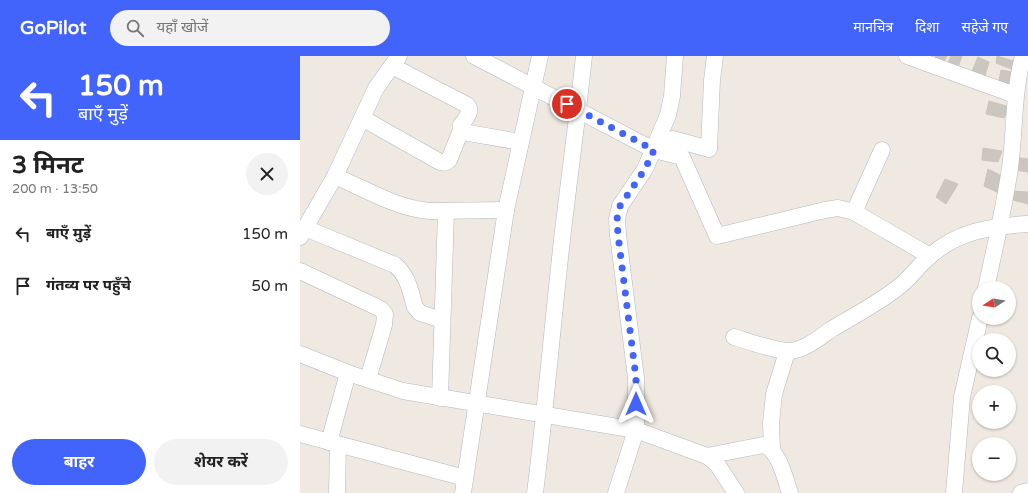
<!DOCTYPE html>
<html lang="hi">
<meta charset="utf-8">
<style>
:root{--surface:#fff;--page:#f2f2f2;--text:#222;--muted:#767676;--accent:#4264fb}
body{margin:0;font-family:"Varela Round","Noto Sans Devanagari",sans-serif;background:var(--page);color:var(--text);height:100vh;display:flex;flex-direction:column;font-size:15px;white-space:nowrap}
*{box-sizing:border-box;margin:0}
p{font-size:13px;color:var(--muted)}
.icon{flex:none;width:22px;height:22px;fill:none;stroke:currentColor;stroke-width:2;stroke-linecap:round;stroke-linejoin:round}
.map{position:relative;flex:1;overflow:hidden}
.sheet{display:flex;flex-direction:column;background:var(--surface);width:300px}
.sheet>*{flex:none}
.guide{background:#4264fb;color:#fff;overflow:hidden}
.needle{width:26px;rotate:258deg}
.fabs{position:absolute;left:672px;top:225px;display:grid;gap:8px}
.fabs a{display:grid;place-items:center;width:44px;height:44px;border-radius:50%;background:var(--surface);box-shadow:0 1px 3px #0004;font-size:20px}
.pin{position:absolute;display:grid;place-items:center;width:34px;height:34px;color:#fff;margin:-17px;border:2px solid #fff;border-radius:50%;box-shadow:0 1px 4px #0007}
.me{position:absolute;width:44px;margin:-22px;rotate:0deg;stroke-linejoin:round;filter:drop-shadow(0 0 3px #0008)}
.turn{display:flex;align-items:center;gap:14px;height:84px;padding:0 12px;font-size:18px}
.turn .icon{width:52px;height:52px;stroke-width:2.5}
.turn b{display:block;font-size:28px;line-height:34px}
.round{display:grid;place-items:center;flex:none;width:42px;height:42px;border-radius:21px;background:var(--page)}
.headline{display:flex;align-items:center;justify-content:space-between;height:68px;padding:0 12px}
h1{font-size:24px;font-weight:700;line-height:30px}
.action{display:flex;gap:8px;margin-top:auto;padding:8px 12px}
.action a{flex:1;height:46px;border-radius:24px;background:var(--accent);color:#fff;font-size:16px;font-weight:700;line-height:46px;text-align:center}
.action a+a{background:var(--page);color:var(--text)}
ul{padding:0;list-style:none}
li{display:flex;align-items:center;gap:12px;height:52px;padding:0 12px}
li div{flex:1}
li b{display:block;font-size:15px}
li em{font-style:normal}
header{display:flex;align-items:center;gap:24px;box-sizing:border-box;height:56px;padding:0 20px;background:var(--accent);color:#fff}
header strong{font-size:19px}
nav{display:flex;gap:22px;margin-inline-start:auto;font-size:14px}
.search{width:280px;height:36px;background:var(--page);display:flex;align-items:center;gap:10px;box-sizing:border-box;padding:0 14px;border-radius:22px;color:var(--muted);font-size:15px}
main{display:flex;flex:1;min-height:0}
.map>svg:first-child{display:block}
.building{fill:#cbc7bf;stroke:#cbc5ba}
.lines{fill:none;stroke-linecap:round;stroke-linejoin:round}
.minor-casing{stroke:#b4b7c1;stroke-width:17}
.minor{stroke:#fff;stroke-width:16}
.route{stroke:#4264fb;stroke-width:7;stroke-dasharray:0 12.6}
</style>
<header>
<strong>GoPilot</strong>
<div class="search"><svg class="icon" aria-label="search" viewBox="0 0 24 24"><circle cx="10" cy="10" r="6"/><path d="M15 15l6 6"/></svg>यहाँ खोजें</div>
<nav><a>मानचित्र</a><a>दिशा</a><a>सहेजे गए</a></nav>
</header>
<main>
<section class="sheet">
<div class="guide">
<div class="turn"><svg class="icon" aria-label="left" viewBox="0 0 24 24"><path d="M17 20v-9H6M10 6l-5 5 5 5"/></svg><div><b>150 m</b>बाएँ मुड़ें</div></div>
</div>
<div class="headline"><div><h1>3 मिनट</h1><p>200 m · 13:50</p></div><a class="round"><svg class="icon" aria-label="close" viewBox="0 0 24 24"><path d="M6 6l12 12M18 6L6 18"/></svg></a></div>
<ul>
<li><svg class="icon" aria-label="left" viewBox="0 0 24 24"><path d="M17 20v-9H6M10 6l-5 5 5 5"/></svg><div><b>बाएँ मुड़ें</b></div><em>150 m</em></li>
<li><svg class="icon" aria-label="arrive" viewBox="0 0 24 24"><path d="M6 21V4h12l-3 4 3 4H6"/></svg><div><b>गंतव्य पर पहुँचे</b></div><em>50 m</em></li>
</ul>
<div class="action"><a>बाहर</a><a>शेयर करें</a></div>
</section>
<div class="map">
<svg width="728" height="437" viewBox="0 0 728 437">
<rect width="100%" height="100%" fill="#efe9e1"/>
<g class="building">
<polygon points="636,0 647,0 644,6 633,4"/>
<polygon points="651,0 662,0 657,14 647,9"/>
<polygon points="697,0 717,6 714,14 696,7"/>
<polygon points="678,1 689,6 685,20 672,15"/>
<polygon points="701,14 713,16 710,33 698,30"/>
<polygon points="689,45 710,51 704,62 686,58"/>
<polygon points="683,92 702,95 698,106 682,104"/>
<polygon points="715,101 728,103 728,116 715,114"/>
<polygon points="688,113 702,120 699,137 684,130"/>
<polygon points="645,123 658,128 646,148 636,141"/>
<polygon points="713,135 728,136 728,148 713,144"/>
</g>
<g class="lines">
<defs>
<g id="minor">
<polyline points="174,0 354,94 382,101 417,180 525,154 538,152 554,156 630,200"/>
<polyline points="607,0 715,39"/>
<path d="M92,10L167,49C173,56 165,63 161,69L163,76L220,86"/>
<path d="M62,62L140,106C143,107 146,107 149,104L161,74"/>
<polyline points="354,94 373,83 409,93 412,24 415,0"/>
<path d="M35,120C65,133 98,153 130,155L206,154"/>
<polyline points="554,156 582,94"/>
<polyline points="5,172 35,120 76,32 99,0"/>
<path d="M0,181L5,172L95,209C109,221 110,235 115,251L120,257L142,264"/>
<polyline points="0,215 81,253 85,258 84,269 68,323"/>
<path d="M686,232C695,192 704,152 710,112C715,75 713,37 723,0"/>
<path d="M434,281C447,285 478,296 490,295C505,294 520,281 532,273C555,259 581,246 601,229C612,220 619,209 629,201C657,175 692,170 728,168"/>
<polyline points="0,298 48,317 103,335 336,374 407,400 417,408 436,437"/>
<polyline points="140,342 146,155"/>
<polyline points="0,378 165,422"/>
<polyline points="29,386 48,317"/>
<polyline points="472,393 471,367 474,338 487,296"/>
<path d="M407,400L463,389C479,393 485,423 490,437"/>
<polyline points="37,437 38,389"/>
<polyline points="163,437 206,154 240,0"/>
<path d="M235,437C246,350 253,262 263,175C270,116 278,58 284,0"/>
<polyline points="316,437 336,374 336,322 318,179 317,163 320,150 345,113 368,59 372,40 375,0"/>
<polyline points="654,437 662,341 680,262"/>
<polyline points="721,437 728,435"/>
</g>
</defs>
<use href="#minor" class="minor-casing"/>
<use href="#minor" class="minor"/>
</g>
<g class="lines">
<polyline class="route" points="267,48 354,94 345,113 320,150 317,163 318,179 336,322 336,348"/>
</g>
</svg>
<div class="fabs">
<a><svg class="needle" viewBox="-14 -14 28 28"><path d="M0-13l5 13h-10z" fill="#e53935"/><path d="M0 13l5-13h-10z" fill="#767676"/></svg></a>
<a><svg class="icon" aria-label="search" viewBox="0 0 24 24"><circle cx="10" cy="10" r="6"/><path d="M15 15l6 6"/></svg></a>
<a>+</a>
<a>−</a>
</div>
<div class="pin" style="left:267px;top:48px;background:#d93025"><svg class="icon" aria-label="arrive" viewBox="0 0 24 24"><path d="M6 21V4h12l-3 4 3 4H6"/></svg></div>
<svg class="me" style="left:336px;top:348px" viewBox="-20 -20 40 40"><path d="M0-17L14 15 0 8-14 15z" fill="#4264fb" stroke="#fff" stroke-width="4"/></svg>
</div>
</main>
